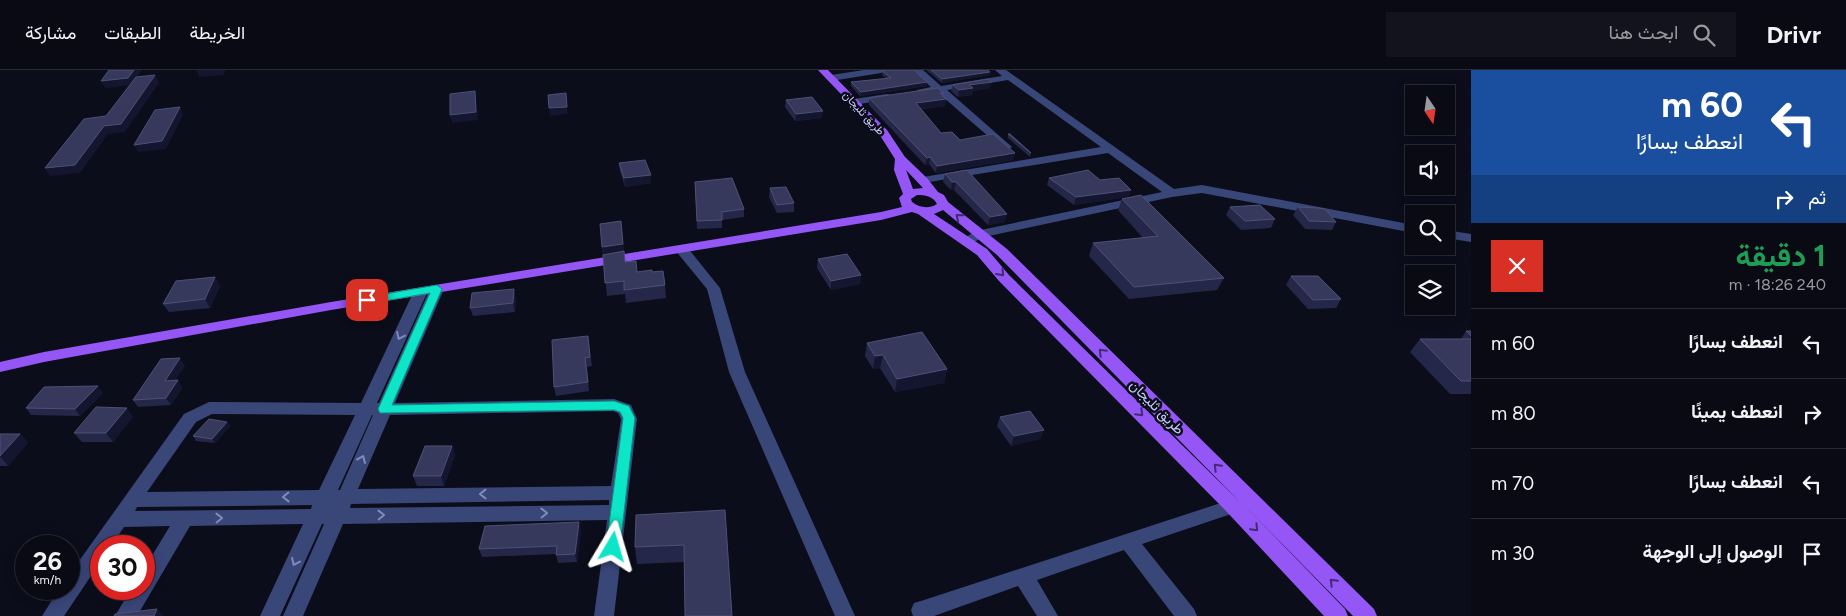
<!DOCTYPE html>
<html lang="ar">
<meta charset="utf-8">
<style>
:root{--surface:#090a14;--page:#12131d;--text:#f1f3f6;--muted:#999aa0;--line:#292b34}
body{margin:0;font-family:Figtree,Vazirmatn,sans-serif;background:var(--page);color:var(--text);direction:rtl;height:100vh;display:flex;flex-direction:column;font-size:19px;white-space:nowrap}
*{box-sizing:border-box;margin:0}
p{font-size:16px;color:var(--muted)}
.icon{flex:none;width:28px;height:28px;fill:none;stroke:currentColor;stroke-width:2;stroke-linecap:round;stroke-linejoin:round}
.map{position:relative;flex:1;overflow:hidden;direction:ltr}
.details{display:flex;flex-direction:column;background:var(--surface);width:375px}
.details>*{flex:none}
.top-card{background:#1a4fa0;color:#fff;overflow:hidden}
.needle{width:32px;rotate:167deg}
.tools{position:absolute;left:1405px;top:15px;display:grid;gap:10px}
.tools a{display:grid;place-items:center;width:50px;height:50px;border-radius:0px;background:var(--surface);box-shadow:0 2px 12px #0003,0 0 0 1px var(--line);font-size:25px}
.speed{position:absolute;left:15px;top:465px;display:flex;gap:10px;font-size:25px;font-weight:700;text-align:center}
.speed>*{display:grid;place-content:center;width:65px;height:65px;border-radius:50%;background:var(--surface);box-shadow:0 2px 12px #0003,0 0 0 1px var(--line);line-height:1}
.speed small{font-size:12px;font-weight:400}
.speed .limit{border:8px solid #d22;background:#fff;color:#111}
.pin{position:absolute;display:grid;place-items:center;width:42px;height:42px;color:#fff;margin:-21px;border-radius:10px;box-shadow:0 2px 8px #0006}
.me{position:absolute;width:55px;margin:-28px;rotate:7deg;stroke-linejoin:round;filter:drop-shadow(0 0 4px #0008)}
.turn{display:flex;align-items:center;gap:18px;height:105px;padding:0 20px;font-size:22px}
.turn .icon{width:65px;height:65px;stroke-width:2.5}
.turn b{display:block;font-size:35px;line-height:42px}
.then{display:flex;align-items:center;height:48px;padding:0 20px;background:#0003;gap:10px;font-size:19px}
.round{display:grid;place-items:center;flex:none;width:52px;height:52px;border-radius:0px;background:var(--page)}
.overview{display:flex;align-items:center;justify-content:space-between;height:85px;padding:0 20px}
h1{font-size:30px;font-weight:700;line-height:38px;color:#1e9e55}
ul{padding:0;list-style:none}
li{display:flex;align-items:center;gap:15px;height:70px;padding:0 20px;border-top:1px solid var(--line)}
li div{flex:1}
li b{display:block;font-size:19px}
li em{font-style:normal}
header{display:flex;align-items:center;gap:30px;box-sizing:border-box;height:70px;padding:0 25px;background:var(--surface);border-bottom:1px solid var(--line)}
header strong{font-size:24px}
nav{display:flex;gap:28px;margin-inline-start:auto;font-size:18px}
.search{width:350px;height:45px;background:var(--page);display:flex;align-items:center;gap:12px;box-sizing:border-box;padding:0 18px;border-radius:0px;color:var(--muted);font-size:19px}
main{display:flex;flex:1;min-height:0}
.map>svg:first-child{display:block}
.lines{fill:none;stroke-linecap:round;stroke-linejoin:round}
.minor{fill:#394678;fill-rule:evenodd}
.major{fill:#9556f6;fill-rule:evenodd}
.wall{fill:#252749}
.shaded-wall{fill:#14152e}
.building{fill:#37395c;stroke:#4e5075}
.oneway{stroke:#432a73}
.oneway2{stroke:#818aba}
.route{fill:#0ce5c8;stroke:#089582}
.labels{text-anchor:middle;stroke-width:5;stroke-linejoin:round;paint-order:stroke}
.far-street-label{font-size:11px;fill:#c9cffc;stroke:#0c0d1b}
.street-label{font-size:14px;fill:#c9cffc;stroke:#0c0d1b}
</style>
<header>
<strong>Drivr</strong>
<div class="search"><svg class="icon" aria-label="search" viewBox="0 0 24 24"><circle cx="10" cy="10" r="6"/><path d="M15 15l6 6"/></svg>ابحث هنا</div>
<nav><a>الخريطة</a><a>الطبقات</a><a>مشاركة</a></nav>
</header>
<main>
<section class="details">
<div class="top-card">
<div class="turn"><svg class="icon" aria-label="left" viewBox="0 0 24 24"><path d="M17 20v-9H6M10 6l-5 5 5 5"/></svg><div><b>60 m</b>انعطف يسارًا</div></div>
<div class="then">ثم<svg class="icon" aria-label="right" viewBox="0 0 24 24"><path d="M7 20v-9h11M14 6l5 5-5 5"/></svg></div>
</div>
<div class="overview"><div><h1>1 دقيقة</h1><p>240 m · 18:26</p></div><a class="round" style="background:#d93025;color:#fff"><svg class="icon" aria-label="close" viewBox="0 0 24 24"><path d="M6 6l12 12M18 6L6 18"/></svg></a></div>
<ul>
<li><svg class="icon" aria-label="left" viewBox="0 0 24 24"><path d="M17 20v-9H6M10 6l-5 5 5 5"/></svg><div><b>انعطف يسارًا</b></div><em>60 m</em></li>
<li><svg class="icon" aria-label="right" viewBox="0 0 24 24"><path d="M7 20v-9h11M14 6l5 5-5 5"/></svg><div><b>انعطف يمينًا</b></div><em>80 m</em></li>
<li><svg class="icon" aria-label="left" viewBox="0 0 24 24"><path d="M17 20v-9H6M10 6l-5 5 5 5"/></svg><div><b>انعطف يسارًا</b></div><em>70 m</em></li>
<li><svg class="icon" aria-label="arrive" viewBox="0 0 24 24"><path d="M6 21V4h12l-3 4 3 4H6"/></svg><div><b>الوصول إلى الوجهة</b></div><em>30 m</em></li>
</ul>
</section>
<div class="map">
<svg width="1471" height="546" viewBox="0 0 1471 546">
<rect width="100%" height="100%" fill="#0c0d1b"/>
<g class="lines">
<g class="minor">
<polygon points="864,0 886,0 881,3 831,11 826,8 831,5"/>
<polygon points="912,0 923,0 941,16 1002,6 995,0 1006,0 1174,119 1202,115 1414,155 1414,163 1202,123 1172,127 984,167 972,173 962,173 961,170 976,161 1162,122 1108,83 923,113 919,112 917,110 919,108 923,107 1101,77 1008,10 947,20 1012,77 1007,80 1003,79 937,22 917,24 917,20 931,17"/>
<polygon points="887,24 890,25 890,29 854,35 849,32 854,29"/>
<polygon points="1446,160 1471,164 1471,172 1446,168"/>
<polygon points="682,176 687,177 720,218 745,302 855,546 835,546 729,302 707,219 675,180"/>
<path d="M437,215L444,219L395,333L614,329L631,335L637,349L614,546H594L607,450L343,454L303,546H283L324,454H322L280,546H260L303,454L190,456L137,546H115L131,519H144V499L170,456L124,457L111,476H101V491L64,546H42L59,519H69V505L184,344L209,332L361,333L414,221L416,218H426L428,221L377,333H379L430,219ZM613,341L618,343L621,349L611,416L358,419L390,345ZM212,344L355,345L319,420L147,422L196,352ZM372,345H373L340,420H338ZM609,430V435L350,438L351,434ZM312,435L311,439L135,441L137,437Z"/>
<polygon points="1233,429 1240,431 1242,436 1240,441 1142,474 1194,539 1197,546 1174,546 1124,480 1037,510 1058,546 1037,546 1018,516 934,546 913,546 911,540 914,533 921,531"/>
</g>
<path class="major" d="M818,0H828L887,60L905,87L927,108L938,122L944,125L948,132L1007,179L1374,539L1377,546H1353L1244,435L1345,539L1348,546H1324L1226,441L999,211L977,185L918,144L912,142L881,150L331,240L44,292L0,302V292L44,282L331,232L881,142L902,137L899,128L903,124L894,100L895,89L879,64ZM906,100L923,118L913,119ZM917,125C925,125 933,126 937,134C929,139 920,138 912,132L911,129ZM943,140L997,185L1238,430L1009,205L987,179L934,144Z"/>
</g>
<g class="wall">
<polygon points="926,0 988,0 990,5 942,13"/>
<polygon points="882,1 927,16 860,26 851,16 851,12 886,8 882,5"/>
<polygon points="953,15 990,18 973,21 972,25 958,27 951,21"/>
<polygon points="943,26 946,29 945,36 921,39 941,63 960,70 1015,83 1013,90 936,103 929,94 925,95 869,35 869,28"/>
<polygon points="786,30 822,48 795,51 785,37"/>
<polygon points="1008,64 1031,83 1030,87 1008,68"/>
<polygon points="619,93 651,105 651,113 625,117 620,101"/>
<polygon points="967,100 1005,152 988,155 954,120 951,120 943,112 945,104"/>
<polygon points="1049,108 1100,110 1131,120 1128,127 1074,135 1047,115"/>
<polygon points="695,112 744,139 744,147 722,150 722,158 697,159"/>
<polygon points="770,118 794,133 794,142 777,143 769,127"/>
<polygon points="1122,129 1224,208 1217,220 1129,229 1089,186 1093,173 1143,168 1118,140"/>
<polygon points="1230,137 1275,149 1271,158 1241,160 1226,145"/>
<polygon points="1298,137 1336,152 1332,160 1305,159 1293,145"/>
<polygon points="621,151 625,192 637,202 652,202 665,215 666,228 626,233 625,224 607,226 602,177"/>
<polygon points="818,189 861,205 860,214 831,220 817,198"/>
<polygon points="1291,206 1341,229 1336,238 1308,239 1286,215"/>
<polygon points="215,207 220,216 210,238 169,242 163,234"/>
<polygon points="516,227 515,242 473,246 470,238"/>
<polygon points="1466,261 1471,261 1471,324 1450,324 1410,282 1420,269 1461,269"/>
<polygon points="588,266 592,296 587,297 589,321 556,326 554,317"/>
<polygon points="867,273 947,299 944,313 895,322 880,298 873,299 865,286"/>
<polygon points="185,296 175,310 178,310 182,318 171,335 138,337 133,330"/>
<polygon points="103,323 80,346 31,345 26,338"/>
<polygon points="133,347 113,372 82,372 74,363"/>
<polygon points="1000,347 1044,360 1040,369 1011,376 997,356"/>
<polygon points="227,352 230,356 215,373 196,371 193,366"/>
<polygon points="0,364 20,364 28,373 8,396 0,396"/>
<polygon points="452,376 455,385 444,416 417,416 413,406"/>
<polygon points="725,440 684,492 637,494 635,477"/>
<polygon points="581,460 577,492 558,493 556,484 482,487 479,479"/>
</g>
<g class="shaded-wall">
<polygon points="134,0 142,0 132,15 105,18 101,11"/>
<polygon points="196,0 226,0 223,5 199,7"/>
<polygon points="990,2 990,5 942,13 942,9"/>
<polygon points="155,5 159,13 125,62 108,64 80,103 50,106 45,98"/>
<polygon points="927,12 927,16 860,26 861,22"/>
<polygon points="992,12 990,18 973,21 972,25 958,27 959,20 969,15"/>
<polygon points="475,21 476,28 478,50 452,53 450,45"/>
<polygon points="946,29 945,36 915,39 916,33"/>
<polygon points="180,37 183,45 166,79 138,82 134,75"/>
<polygon points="567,37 568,44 550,46 549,38"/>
<polygon points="823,41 822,48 795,51 796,44"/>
<polygon points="1015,83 1013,90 936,103 937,96"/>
<polygon points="930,87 929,94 925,95 927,88"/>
<polygon points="651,105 651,113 625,117 624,108"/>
<polygon points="952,112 956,112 954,120 951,120"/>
<polygon points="1131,120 1128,127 1074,135 1076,127"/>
<polygon points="1007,144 1005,152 988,155 990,147"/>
<polygon points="623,174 624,182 604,186 602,177"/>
<polygon points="861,205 860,214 831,220 831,211"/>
<polygon points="215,207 220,216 210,238 205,229"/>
<polygon points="514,219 516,227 515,242 513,233"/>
<polygon points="883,285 880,298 873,299 875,286"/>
<polygon points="180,288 185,296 170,318 165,311"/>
<polygon points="947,299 944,313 895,322 897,309"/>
<polygon points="178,310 182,318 171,335 166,328"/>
<polygon points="98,316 103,323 80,346 75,339"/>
<polygon points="127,338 133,347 113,372 106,363"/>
<polygon points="227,352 230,356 215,373 212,369"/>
<polygon points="1044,360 1040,369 1011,376 1014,366"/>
<polygon points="20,364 28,373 8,396 0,386"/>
<polygon points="452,376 455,385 444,416 441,406"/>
<polygon points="579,452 581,460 577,492 575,484"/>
<polygon points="157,539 164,546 154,546"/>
</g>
<g class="building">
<polygon points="109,0 134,0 128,8 101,11"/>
<polygon points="888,0 914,0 927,12 861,22 851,12 891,8 882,1"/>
<polygon points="931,0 988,0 990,2 942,9"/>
<polygon points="155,5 121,54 104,56 75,95 45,98 84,49 106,46 136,7"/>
<polygon points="988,9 992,12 969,15 973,18 959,20 953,15"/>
<polygon points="938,18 944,23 940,23 946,29 916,33 941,63 952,62 960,70 993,64 1015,83 937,96 930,87 927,88 869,28"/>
<polygon points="475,21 476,42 450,45 450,24"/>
<polygon points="566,23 567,37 549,38 548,25"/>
<polygon points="812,27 823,41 796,44 786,30"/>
<polygon points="180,37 162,71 134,75 155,40"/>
<polygon points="1008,64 1010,64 1031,83"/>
<polygon points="645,90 651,105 624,108 619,93"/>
<polygon points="967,100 1007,144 990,147 956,112 952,112 945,104"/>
<polygon points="1088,100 1100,110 1119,108 1131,120 1076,127 1049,108"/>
<polygon points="732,108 744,139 722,142 722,150 697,151 695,112"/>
<polygon points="786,117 794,133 777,135 770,118"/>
<polygon points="1141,125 1224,208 1134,217 1093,173 1158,166 1122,129"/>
<polygon points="1260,135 1275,149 1245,151 1230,137"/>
<polygon points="1298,137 1318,138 1325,139 1336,152 1309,151"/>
<polygon points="621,151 623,174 602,177 600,154"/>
<polygon points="624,181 625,192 636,191 637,202 652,200 652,202 663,201 665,215 624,220 624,211 605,213 603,185"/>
<polygon points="847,184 861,205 831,211 818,189"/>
<polygon points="1291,206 1318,206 1341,229 1313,230"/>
<polygon points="215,207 205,229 163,234 176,211"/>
<polygon points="514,219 513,233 470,238 472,223"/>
<polygon points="1466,261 1471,261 1471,266"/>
<polygon points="922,262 947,299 897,309 883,285 875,286 867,273"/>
<polygon points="588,266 590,287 585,288 588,312 554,317 552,270"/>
<polygon points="1420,269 1471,269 1471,311 1461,311"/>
<polygon points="180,288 165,311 178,310 166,328 133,330 161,289"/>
<polygon points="98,316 75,339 26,338 44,317"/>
<polygon points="96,337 127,338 106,363 74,363"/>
<polygon points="1030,341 1044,360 1014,366 1000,347"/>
<polygon points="209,349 227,352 212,369 193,366"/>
<polygon points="0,364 20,364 0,386"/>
<polygon points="425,376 452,376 441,406 413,406"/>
<polygon points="725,440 732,546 685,546 684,475 635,477 636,445"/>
<polygon points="579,452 575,484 556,485 557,476 479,479 485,456"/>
<polygon points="157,539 154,546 114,546 115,544"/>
</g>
<defs><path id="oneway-chevron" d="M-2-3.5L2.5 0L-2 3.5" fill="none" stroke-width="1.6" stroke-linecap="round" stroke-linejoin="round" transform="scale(1.25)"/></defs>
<g class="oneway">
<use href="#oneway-chevron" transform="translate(959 147) rotate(-141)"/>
<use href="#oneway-chevron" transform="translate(1001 203) rotate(48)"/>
<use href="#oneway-chevron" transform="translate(1102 282) rotate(-135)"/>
<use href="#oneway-chevron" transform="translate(1140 343) rotate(45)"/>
<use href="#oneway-chevron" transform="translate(1217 397) rotate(-135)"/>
<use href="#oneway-chevron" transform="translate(1255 458) rotate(46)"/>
<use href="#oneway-chevron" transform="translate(1333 512) rotate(-135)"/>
</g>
<g class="oneway2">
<use href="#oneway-chevron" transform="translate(400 266) rotate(115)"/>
<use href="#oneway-chevron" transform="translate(362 389) rotate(-66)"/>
<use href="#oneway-chevron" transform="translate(483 424) rotate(180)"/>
<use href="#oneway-chevron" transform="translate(286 427) rotate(179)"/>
<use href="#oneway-chevron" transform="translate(544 443) rotate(-1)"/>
<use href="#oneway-chevron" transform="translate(381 445) rotate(-1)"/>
<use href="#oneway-chevron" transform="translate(219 448) rotate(-1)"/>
<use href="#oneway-chevron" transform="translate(295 492) rotate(115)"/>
</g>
<polygon class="route" points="437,215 442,219 392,335 614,331 629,336 635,348 620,477 618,481 613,483 608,481 606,477 623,348 620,342 614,340 380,343 378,339 430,223 367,234 361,230 367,227"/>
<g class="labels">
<g class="far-street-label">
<text transform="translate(864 43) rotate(47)" y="4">طريق ثليجان</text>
</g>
<g class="street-label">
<text transform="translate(1157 337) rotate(45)" y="5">طريق ثليجان</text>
</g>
</g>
</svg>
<div class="tools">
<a><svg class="needle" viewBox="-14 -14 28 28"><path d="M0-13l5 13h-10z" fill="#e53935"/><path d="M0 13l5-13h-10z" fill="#999aa0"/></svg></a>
<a><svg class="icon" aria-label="sound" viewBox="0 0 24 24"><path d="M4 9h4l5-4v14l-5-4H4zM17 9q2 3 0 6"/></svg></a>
<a><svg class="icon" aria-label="search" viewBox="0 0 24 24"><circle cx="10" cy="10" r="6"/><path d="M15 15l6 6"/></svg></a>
<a><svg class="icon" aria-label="layers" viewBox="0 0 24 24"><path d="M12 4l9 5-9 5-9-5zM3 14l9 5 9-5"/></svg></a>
</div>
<div class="speed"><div>26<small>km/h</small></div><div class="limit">30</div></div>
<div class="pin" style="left:367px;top:230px;background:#d93025"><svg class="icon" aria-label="arrive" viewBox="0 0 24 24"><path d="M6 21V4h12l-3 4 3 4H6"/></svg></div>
<svg class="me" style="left:613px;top:477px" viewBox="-20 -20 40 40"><path d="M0-17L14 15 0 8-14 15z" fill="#0ce5c8" stroke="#fff" stroke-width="4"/></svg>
</div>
</main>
